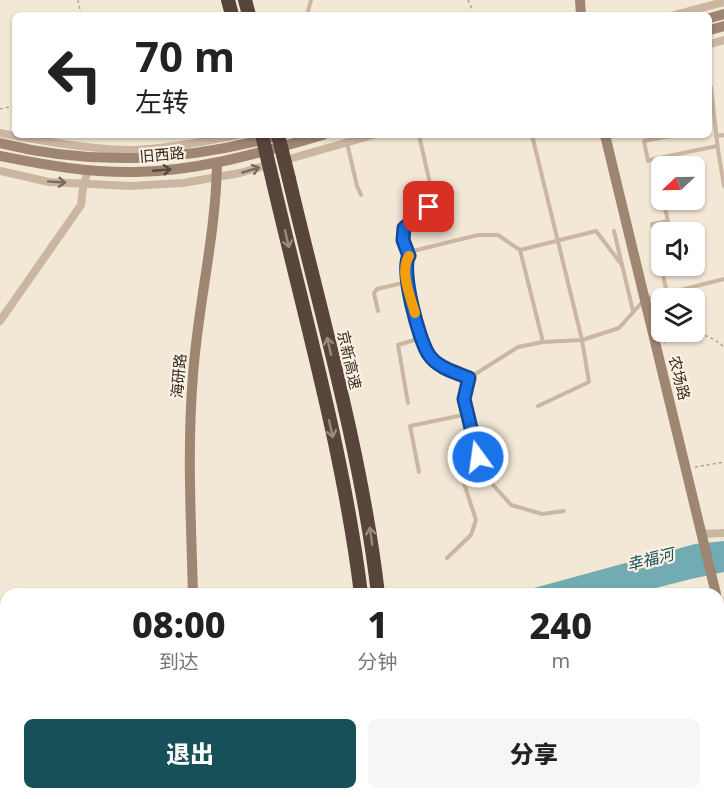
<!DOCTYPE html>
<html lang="zh">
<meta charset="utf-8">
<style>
:root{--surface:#fff;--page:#f6f6f6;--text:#222;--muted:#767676;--accent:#175059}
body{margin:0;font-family:"Noto Sans","Noto Sans SC",sans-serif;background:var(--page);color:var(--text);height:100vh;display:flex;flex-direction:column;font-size:22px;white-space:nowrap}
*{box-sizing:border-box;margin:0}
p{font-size:20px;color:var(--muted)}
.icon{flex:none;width:33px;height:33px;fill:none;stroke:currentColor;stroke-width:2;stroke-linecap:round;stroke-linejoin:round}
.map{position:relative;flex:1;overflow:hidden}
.panel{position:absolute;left:0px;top:588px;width:724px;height:212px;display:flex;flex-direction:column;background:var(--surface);border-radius:18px 18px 0 0;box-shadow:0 2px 4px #0004}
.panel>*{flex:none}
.hud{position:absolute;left:12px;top:12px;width:700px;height:126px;border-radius:9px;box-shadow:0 2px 4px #0004;background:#fff;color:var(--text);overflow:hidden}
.needle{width:39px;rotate:248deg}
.tools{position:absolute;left:651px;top:156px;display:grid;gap:12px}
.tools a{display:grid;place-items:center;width:54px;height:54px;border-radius:9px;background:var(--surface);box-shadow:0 2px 4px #0004;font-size:30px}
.pin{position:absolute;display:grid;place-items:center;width:51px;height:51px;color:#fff;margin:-26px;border-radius:12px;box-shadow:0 3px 9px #0006}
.me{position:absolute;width:66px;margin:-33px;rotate:346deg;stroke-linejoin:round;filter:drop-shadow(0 0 4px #0008)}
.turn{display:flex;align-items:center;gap:21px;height:126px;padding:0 24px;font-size:27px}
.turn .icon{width:78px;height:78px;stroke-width:2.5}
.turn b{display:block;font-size:42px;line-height:51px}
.eta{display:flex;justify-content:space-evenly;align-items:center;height:102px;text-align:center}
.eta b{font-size:36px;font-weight:800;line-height:42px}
.cta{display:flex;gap:12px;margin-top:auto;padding:12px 24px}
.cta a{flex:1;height:69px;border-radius:9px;background:var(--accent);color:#fff;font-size:24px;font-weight:800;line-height:69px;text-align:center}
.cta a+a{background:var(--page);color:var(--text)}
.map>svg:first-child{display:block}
.water{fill:#73abb2}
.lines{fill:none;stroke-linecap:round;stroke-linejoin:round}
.path{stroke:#b7a18b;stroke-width:1.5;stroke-dasharray:3 3;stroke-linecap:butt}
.lane{stroke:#cbb7a1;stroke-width:4}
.street{stroke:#cbb7a1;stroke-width:8}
.secondary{stroke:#9f8673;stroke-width:10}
.highway{stroke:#57453b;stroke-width:14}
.highway-bridge{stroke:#57453b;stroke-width:14}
.oneway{stroke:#55463c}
.oneway2{stroke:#786a5d}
.oneway3{stroke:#988a7e}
.route-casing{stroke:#114b97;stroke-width:15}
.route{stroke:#1a73e8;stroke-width:10}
.slow{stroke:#f59e0b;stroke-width:10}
.labels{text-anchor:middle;stroke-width:4.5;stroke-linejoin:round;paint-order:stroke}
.street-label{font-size:15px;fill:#352b25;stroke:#faf1e2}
.water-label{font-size:16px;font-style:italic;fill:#175059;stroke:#faf1e2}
</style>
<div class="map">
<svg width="724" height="799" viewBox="0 0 724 799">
<rect width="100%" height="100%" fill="#f3e7d6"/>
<g class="water">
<polygon points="724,541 724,572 691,579 632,594 512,594 695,544"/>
<polygon points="169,794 231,794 226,799 164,799"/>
</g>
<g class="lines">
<g class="path">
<polyline points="78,0 81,15"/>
<polyline points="468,0 472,9"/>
<polyline points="0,109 14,106 15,103"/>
<path d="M664,342C692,336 701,327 724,347"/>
<polyline points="695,467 724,462"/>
<polyline points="499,794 500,799"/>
<polyline points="146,799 151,794"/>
<polyline points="607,799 633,794"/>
</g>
<g class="lane">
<polyline points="307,15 311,0"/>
<polyline points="711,87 718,150 724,186"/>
<polyline points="532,135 582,340 589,382 538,406"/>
<polyline points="716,136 724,135"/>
<polyline points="347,143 357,186 361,195"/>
<polyline points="654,159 648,161 644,141 675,135"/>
<polyline points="662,192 654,159 717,146"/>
<polyline points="663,200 668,221 652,224 667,293"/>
<polyline points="614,231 633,311"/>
<polyline points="409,255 403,240 404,228 429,207 433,197 419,135"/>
<polyline points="378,311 374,293 377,289 407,282"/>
<polyline points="543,342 520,250 596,231 622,265"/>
<path d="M469,378C455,372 441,369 431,358C421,347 403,278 406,263C407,258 410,254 413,251L478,235H498L520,250"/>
<polyline points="408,403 398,345 421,338"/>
<polyline points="419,472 410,426 468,414"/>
<polyline points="564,511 542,514 511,505 487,478 478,457 464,399 469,378 518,347 543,342 582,340 619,328 645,299 724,279"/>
<polyline points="447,558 471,535 476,520 456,459 477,453"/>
<polyline points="0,712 6,711"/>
<polyline points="721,714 724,714"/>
<polyline points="321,794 330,799"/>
<polyline points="669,794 671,799"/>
<polyline points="285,799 295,794"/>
</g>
<g class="street">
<polyline points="674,15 724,2"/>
<polyline points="710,44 724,40"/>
<path d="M0,133C43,141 86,149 129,150C163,150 203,142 236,135"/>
<polyline points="282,161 373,135"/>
<polyline points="0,171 49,182 130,186 183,183 240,173 271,164"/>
<polyline points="0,321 81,205 83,188 88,170"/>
<polyline points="702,534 724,533"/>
<polyline points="237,799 242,794"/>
<polyline points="412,799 412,794"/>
</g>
<g class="secondary">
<polyline points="580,0 581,15"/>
<polyline points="710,18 724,14"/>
<polyline points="710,30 724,26"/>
<polyline points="605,135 716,594"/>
<path d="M0,143C96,167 186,161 281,135"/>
<path d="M0,156C44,165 90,173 136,172C200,171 262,152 323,135"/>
<path d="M193,594C191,521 187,448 193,375C198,304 216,235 217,163"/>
<polyline points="718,766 724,765"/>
<polyline points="175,799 176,794"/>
</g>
<g class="highway">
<polyline points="228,0 232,15"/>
<polyline points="245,0 249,15"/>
<path d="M289,179C321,315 362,455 378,594"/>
<path d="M273,182C305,319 344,455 361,594"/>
<polyline points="367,799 367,794"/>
<polyline points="382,799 382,794"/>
</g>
<g class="highway-bridge">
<polyline points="262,135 273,182"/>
<polyline points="278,135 289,179"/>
</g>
</g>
<defs><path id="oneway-shaft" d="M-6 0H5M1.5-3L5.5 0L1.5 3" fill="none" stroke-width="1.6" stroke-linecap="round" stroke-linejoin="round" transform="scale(1.5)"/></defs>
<use class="oneway" href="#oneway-shaft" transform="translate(162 170) rotate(-5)"/>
<g class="oneway2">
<use href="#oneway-shaft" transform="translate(251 170) rotate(-16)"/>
<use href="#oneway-shaft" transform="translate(57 182) rotate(4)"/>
</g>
<g class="oneway3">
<use href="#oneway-shaft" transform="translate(287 239) rotate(77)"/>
<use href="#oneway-shaft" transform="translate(329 346) rotate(-103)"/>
<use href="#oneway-shaft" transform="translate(331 429) rotate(77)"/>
<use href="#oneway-shaft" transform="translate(371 536) rotate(-98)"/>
</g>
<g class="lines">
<defs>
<path id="route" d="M429,207L404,228L403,240L409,256C400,269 419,341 429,355C438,368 455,372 469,378L464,399L478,457"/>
</defs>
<use href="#route" class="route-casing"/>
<use href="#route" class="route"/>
<path class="slow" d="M409,256C399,271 411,298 415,313"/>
</g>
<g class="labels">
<g class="street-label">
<text transform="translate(162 155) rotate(-5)" y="5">旧西路</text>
<text transform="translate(349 360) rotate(77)" y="5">京新高速</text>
<text transform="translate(179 376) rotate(-85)" y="5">海研路</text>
<text transform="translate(679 378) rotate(76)" y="5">农场路</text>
</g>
<g class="water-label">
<text transform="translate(650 559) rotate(-14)" y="6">幸福河</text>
</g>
</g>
</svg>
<div class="tools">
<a><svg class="needle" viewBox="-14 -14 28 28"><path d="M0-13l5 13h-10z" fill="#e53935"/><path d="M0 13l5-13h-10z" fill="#767676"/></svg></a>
<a><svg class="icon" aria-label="sound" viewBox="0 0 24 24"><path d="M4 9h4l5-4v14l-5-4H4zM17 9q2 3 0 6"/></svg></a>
<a><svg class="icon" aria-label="layers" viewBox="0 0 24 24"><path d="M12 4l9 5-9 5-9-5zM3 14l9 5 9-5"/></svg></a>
</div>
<div class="pin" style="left:429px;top:207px;background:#d93025"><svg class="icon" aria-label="arrive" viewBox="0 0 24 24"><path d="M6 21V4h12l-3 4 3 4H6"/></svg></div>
<svg class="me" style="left:478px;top:457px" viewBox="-20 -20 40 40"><circle r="17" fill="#1a73e8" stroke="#fff" stroke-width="3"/><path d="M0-11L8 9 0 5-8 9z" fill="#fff"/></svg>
<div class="hud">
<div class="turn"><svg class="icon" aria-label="left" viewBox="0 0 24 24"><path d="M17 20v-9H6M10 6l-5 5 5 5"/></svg><div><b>70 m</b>左转</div></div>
</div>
<section class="panel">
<div class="eta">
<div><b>08:00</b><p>到达</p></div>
<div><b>1</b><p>分钟</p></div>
<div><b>240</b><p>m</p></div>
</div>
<div class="cta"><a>退出</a><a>分享</a></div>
</section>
</div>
